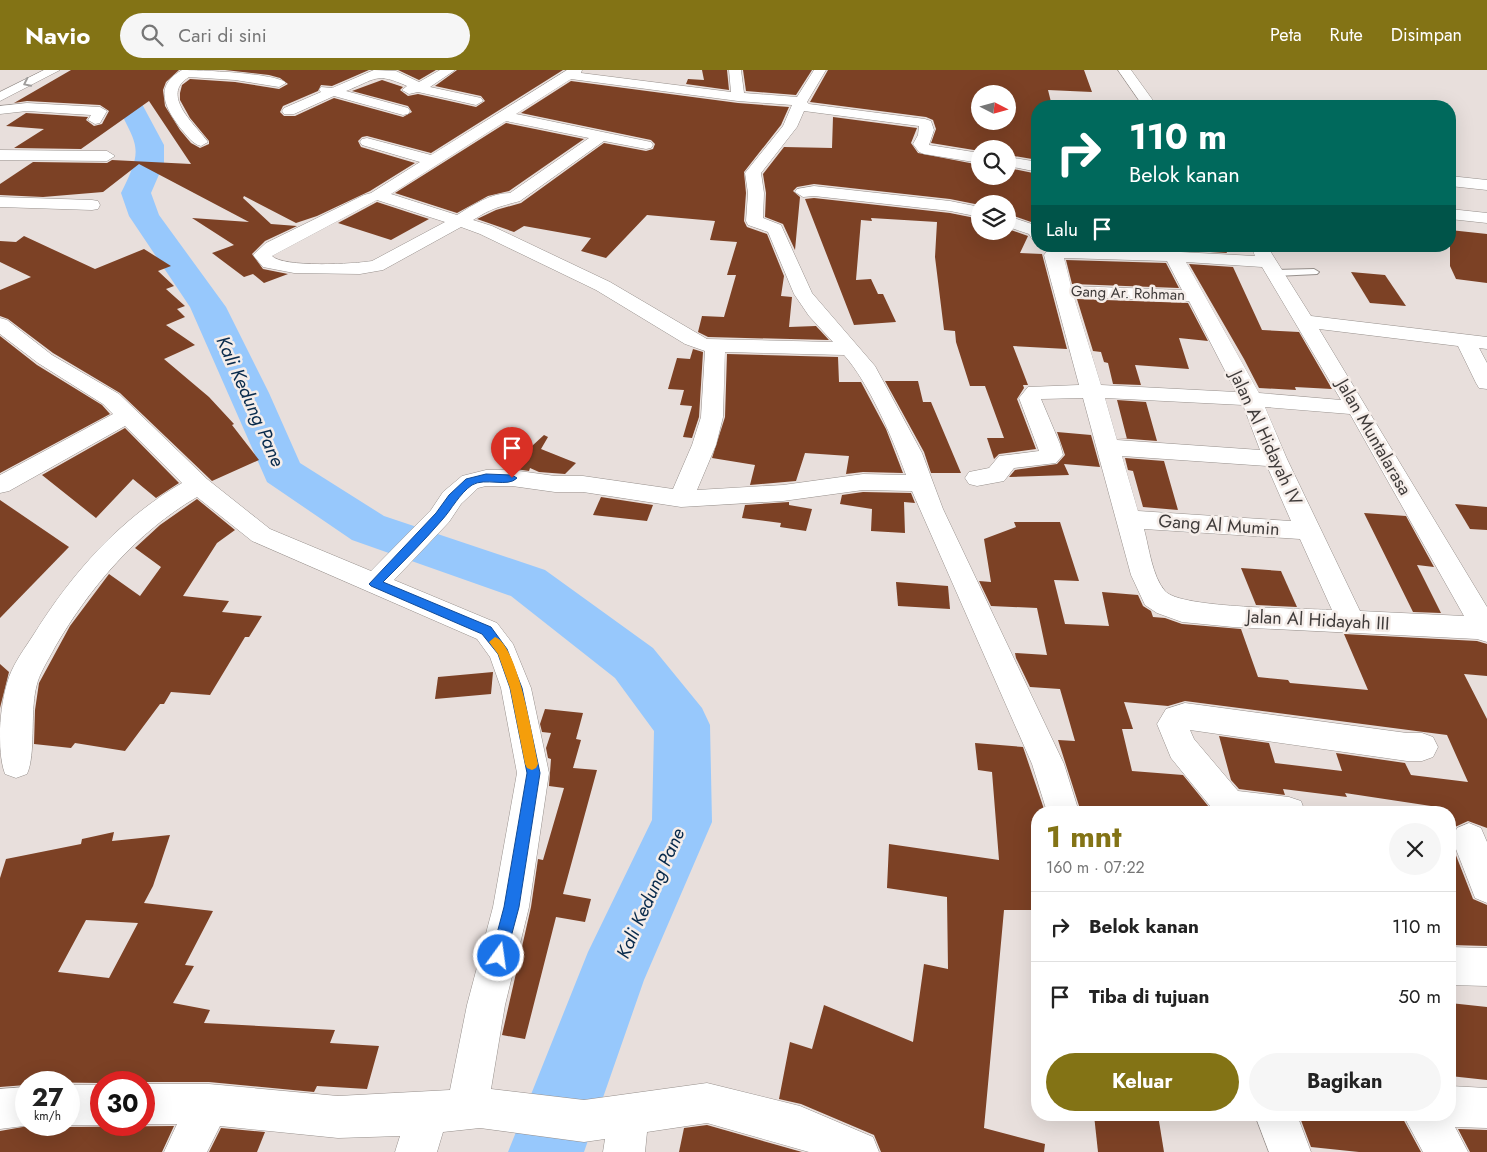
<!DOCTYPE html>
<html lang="id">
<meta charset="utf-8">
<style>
:root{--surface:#fff;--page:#f6f6f6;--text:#222;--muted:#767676;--line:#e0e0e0;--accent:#837315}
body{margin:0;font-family:Jost,sans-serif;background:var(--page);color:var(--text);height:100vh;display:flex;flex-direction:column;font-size:19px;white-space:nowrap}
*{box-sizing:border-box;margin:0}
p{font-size:16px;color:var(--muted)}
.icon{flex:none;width:28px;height:28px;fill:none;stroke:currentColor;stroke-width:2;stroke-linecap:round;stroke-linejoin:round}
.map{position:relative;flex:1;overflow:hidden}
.panel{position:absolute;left:1031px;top:736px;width:425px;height:315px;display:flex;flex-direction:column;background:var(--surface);border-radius:20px;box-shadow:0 5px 20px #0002}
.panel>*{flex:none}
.guide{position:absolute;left:1031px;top:30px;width:425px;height:152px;border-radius:20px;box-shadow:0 5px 20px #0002;background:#00695c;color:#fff;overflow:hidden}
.needle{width:32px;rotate:96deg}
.fabs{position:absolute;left:971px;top:15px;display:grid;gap:10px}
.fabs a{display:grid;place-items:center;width:45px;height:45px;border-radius:50%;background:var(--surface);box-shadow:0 5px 20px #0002;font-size:25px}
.speed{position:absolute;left:15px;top:1001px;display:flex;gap:10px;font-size:25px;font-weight:700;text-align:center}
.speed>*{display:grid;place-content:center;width:65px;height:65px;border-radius:50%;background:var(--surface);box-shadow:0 5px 20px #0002;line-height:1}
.speed small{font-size:12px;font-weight:400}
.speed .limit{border:8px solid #d22;background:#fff;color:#111}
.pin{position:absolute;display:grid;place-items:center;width:42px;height:42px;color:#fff;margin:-51px -21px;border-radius:50% 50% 50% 0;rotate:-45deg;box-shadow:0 0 5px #0007}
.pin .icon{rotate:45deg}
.me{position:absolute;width:55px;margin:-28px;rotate:14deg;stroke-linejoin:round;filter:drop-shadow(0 0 4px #0008)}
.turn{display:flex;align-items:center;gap:18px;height:105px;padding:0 15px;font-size:22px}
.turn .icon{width:65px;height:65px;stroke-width:2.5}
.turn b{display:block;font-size:35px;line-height:42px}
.then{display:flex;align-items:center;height:48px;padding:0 15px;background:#0003;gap:10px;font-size:19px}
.round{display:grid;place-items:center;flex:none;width:52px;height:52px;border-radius:26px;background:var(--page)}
.summary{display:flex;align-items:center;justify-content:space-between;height:85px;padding:0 15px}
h1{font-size:30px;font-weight:700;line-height:38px;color:var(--accent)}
.action{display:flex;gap:10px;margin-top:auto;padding:10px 15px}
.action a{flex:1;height:58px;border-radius:30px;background:var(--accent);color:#fff;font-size:20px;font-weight:700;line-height:58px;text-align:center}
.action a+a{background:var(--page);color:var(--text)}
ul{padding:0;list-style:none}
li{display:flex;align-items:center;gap:15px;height:70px;padding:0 15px;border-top:1px solid var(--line)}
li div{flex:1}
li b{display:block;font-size:19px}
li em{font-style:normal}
header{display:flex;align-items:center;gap:30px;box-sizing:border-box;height:70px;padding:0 25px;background:var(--accent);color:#fff}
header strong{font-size:24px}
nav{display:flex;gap:28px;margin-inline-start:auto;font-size:18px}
.search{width:350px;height:45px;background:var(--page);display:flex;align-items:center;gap:12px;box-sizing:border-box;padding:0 18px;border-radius:28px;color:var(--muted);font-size:19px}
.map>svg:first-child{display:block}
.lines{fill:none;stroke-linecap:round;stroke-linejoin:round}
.river{fill:#97c8fc;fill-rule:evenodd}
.building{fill:#7c4125;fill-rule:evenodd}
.lane-casing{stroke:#97908c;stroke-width:2}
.street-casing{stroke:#97908c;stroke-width:1}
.highway-casing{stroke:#97908c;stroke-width:1}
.lane{fill:#fff;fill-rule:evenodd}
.street{fill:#fff;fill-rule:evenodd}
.highway{fill:#fff;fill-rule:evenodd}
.oneway{stroke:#9f9d9c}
.route{fill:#1a73e8;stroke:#114b97}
.slow{fill:#f59e0b}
.labels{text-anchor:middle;stroke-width:5;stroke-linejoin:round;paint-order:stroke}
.far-street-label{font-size:15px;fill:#3f3b3a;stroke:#f5ede9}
.street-label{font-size:18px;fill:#3f3b3a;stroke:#f5ede9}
.water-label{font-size:19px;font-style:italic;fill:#072a4c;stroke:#f5ede9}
</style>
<header>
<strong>Navio</strong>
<div class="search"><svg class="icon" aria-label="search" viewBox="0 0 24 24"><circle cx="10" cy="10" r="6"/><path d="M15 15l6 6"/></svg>Cari di sini</div>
<nav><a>Peta</a><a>Rute</a><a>Disimpan</a></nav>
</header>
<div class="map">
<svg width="1487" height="1082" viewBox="0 0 1487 1082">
<rect width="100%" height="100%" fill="#e8dfdc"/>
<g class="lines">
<path class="river" d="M150,0H176L142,34L164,75V93L151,123L159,145L226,237L269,323L300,393L384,446L545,500L653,578L702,638L710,655L712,752L644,910L584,1082H508L588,882L652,750L654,661L615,608L511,526L352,470L267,412L190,237L129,146L121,123C144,77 138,78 116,33Z"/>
</g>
<g class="building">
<polygon points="71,0 179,0 166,12 163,20 165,36 180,60 191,73 200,78 209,74 209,71 190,48 180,30 180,23 182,15 190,9 235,12 279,19 288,14 280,8 269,5 225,0 369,0 332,16 321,15 318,21 283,36 280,42 284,46 295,46 334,28 403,47 412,42 408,36 352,21 382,10 403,17 400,20 408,26 418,24 476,37 485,31 481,26 435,16 457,0 563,0 431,83 367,66 362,67 358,71 361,77 415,93 370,121 317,146 296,153 244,126 243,128 271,154 297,156 265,171 252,184 263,199 288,204 264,213 253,204 244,207 212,183 234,175 192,148 249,152 139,94 103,122 43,127 0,125 0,114 33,92 107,93 112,90 191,94 149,31 81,79 14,78 44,59 6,56 26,43 88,47 86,50 94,56 102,54 109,41 100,35 27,31 14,33"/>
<polygon points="398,0 436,0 419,10"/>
<polygon points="702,0 727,0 729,20 686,14 688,9 704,10"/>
<polygon points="743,0 812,0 796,25 746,21"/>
<path d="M828,0H1084L1092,22L1048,20L1052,36H1038V90L1008,85V79H980V81L931,73L936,59L933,50L926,47L810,32ZM980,24H1008V51H980Z"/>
<polygon points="571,11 738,33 789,37 781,55 744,102 746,123 744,151 747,157 767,164 784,206 781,226 792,227 789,257 816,256 829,270 708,267 698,262 702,246 724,247 736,205 727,205 737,172 710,170 715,151 647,145 606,188 581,181 591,168 524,156 514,162 477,149 496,140 521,133 604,73 646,81 653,79 655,74 651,70 521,43"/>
<polygon points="833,47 917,58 911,73 918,83 980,95 980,106 1008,106 1008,98 1038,104 1038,145 1034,153 1008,144 1008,134 980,135 950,129 814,114 797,117 793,121 800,127 795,180 783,154 765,147 766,123 763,104 784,77 832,78"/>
<polygon points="506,53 584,69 509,121 488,126 457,143 395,123"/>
<polygon points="814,128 950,143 980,149 980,161 1008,161 1008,159 1028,166 1020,183 1042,184 1067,279 1013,276 1028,315 1023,315 1024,318 1017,329 1036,379 999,384 994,389 987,368 1004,368 985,316 970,316 956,272 955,261 944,260 935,187 937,152 871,148 872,151 861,150 856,210 871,209 878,224 883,224 896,252 854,255 805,129"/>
<polygon points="377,132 429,149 391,170 338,153"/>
<polygon points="1450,160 1487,164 1487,213 1456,209 1450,196"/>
<polygon points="24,166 95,199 144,179 171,196 158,201 174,216 166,219 185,236 177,239 185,247 166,255 195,275 164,289 209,327 234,354 232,355 259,390 212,411 120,323 53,283 8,249 0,246 0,220 31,207 0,192 0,171 16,172"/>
<polygon points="1108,176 1224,176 1227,183"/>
<polygon points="1066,190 1166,193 1179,218 1072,214"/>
<polygon points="1189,194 1233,197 1262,260 1299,262 1332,319 1295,317 1296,320 1259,318 1244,289"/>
<polygon points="1351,202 1385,205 1406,236 1370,233"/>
<polygon points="1077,229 1188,233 1208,271 1179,268 1189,299 1135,295 1141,315 1113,314 1108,293 1104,292 1101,282 1093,281"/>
<polygon points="0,266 37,295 102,335 110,344 0,403"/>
<polygon points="693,279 703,282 699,347 692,368 683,367 692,336 680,335 684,320 668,319 677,288 690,289"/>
<polygon points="727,284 838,287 839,312 861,312 886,359 903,403 863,402 846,404 849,386 805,383 796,411 750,415 755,395 712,388 725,347"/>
<polygon points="885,311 918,311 923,332 931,332 961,403 931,403 924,382"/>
<polygon points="1117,330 1146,332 1157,371 1118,368 1127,369"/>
<polygon points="125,358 179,413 156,428 133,409 96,448 42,405"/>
<polygon points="1057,362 1091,365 1100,397 1064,394 1069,405 1009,407 1015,400 1057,394 1065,385"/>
<polygon points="544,365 548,367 541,379 576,393 565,404 539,402 530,398 529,401 508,398"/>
<polygon points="1125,388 1164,391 1178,440 1143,437 1133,401 1128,400"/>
<polygon points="863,422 911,423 915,433 904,432 905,463 871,461 872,439 840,434 842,425"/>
<polygon points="601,427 653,435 647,451 593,445"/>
<polygon points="197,429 235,460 217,473 183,526 229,531 222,542 262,546 249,567 245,567 210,625 171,622 164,634 160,634 125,681 75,673 71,678 34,674 35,640 39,613 70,556 109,504 140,526 161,497 135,478 160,455"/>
<polygon points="0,430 69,477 0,548"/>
<polygon points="789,432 789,435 812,439 806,461 780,457 781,453 742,448 745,435"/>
<polygon points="1455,434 1487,437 1487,460 1470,459"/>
<polygon points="1364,443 1406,446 1434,497 1417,495 1441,543 1413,542"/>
<polygon points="1014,452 1060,452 1079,511 1054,510 1065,554 1109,556 1102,522 1138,525 1143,536 1151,541 1153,547 1165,548 1182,554 1241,559 1258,607 1288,610 1290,613 1368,620 1344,564 1477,571 1487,574 1487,606 1464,604 1487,649 1487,758 1468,751 1455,757 1450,770 1473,829 1487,835 1487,876 1450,875 1450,742 1434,742 1431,736 1345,723 1347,727 1283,719 1285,725 1239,719 1231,710 1219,666 1269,673 1275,693 1342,701 1336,683 1405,693 1411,705 1468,712 1447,665 1185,631 1168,636 1124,632 1133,659 1122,659 1132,701 1183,705 1213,742 1081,742 1058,670 1075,671 1060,619 1030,617 1016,588 1015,583 1047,585 1037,538 991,536 979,511 991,512 984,469 1016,457"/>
<polygon points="1241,498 1281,501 1297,537 1256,535"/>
<polygon points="896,512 948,516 950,539 898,536"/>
<polygon points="0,594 9,602 0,638"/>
<polygon points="493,602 491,624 435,629 438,607"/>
<polygon points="545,639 583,643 576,669 581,670 573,698 597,700 563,824 591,829 585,852 556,847 525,969 502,965 531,837 538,789 543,790 564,718 549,716 551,689 548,688 546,678 551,663 542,662 540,654"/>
<polygon points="975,673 1023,677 1045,742 1038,742 1038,840 1004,840 984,1058 1045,1074 1044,1082 881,1082 874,1065 801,1034 779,1029 790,972 812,979 824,935 913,972 924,894 948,899 947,827 887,818 889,774 999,790 992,702 978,700"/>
<path d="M114,762L112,771L170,765L153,816L144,833L213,841L185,895L194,896L173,933L210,940L204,953L335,960L330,973L379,976L367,1019L317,1016L314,1022L209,1012H144L110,1008L108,1012L101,1013L26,1012V1015L0,1017V808L6,789L81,774L82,769ZM86,850L138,853L109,908L58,902Z"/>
<polygon points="1450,933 1487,937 1487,1010 1450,1006"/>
<polygon points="1094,1045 1158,1045 1164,1082 1098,1082"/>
<polygon points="1299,1045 1380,1051 1378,1047 1402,1047 1421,1082 1359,1082 1311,1077"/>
<polygon points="34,1055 66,1055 68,1057 174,1056 162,1082 0,1082 0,1061"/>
<polygon points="707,1055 802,1082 679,1082 684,1058"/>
<polygon points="221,1058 265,1062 257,1082 209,1082"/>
<polygon points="1458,1059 1487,1060 1487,1082 1470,1082"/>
</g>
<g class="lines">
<defs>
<polygon id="lane" points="1314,199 1319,202 1317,204 1276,206 1271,203 1276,200"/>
<g id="street">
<path d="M182,0C198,0 277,3 286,13L279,17L235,10L189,7C159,25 196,55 208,72L201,76C192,74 187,65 181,59C165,38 153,16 182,0Z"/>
<path d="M374,0L396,1L419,12L440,0H455L430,17L481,28L483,31L476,35L418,22L409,24L402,20L407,16C376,2 376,9 346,21L408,38L410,41L408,44L403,45L334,26L294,44H284L282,41L284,38L321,22L319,20L321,17L332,18Z"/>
<path d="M567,0H582L581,3L731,22L729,0H741L744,23L797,27L814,0H826L807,32L809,34L925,49L931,51L934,60L929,75L980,83V93L924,84L919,82L913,74L918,65L919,56L804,41L797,57L761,103L764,123L763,148L781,155L812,223L875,296L922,383L943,439L1064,694L1079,742H1047L1032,694L912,421L863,420L783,431L681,437L583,422H555L512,416H486L478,418L461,434L449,452L394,510L497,553L513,574L531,618L549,703L529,837L505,935L491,1019L584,1030L707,1013L800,1036L873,1067L879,1082H809L707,1053L647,1062L645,1082H603L605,1069L584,1072L480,1058L443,1062L437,1082H395L400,1066L338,1068L220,1056L207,1082H164L177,1054H144V1014H209L338,1026L450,1020L467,935L493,837L517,703L501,618L490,587L477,569L252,471L197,427C137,462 90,517 55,577C48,591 39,603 36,618C30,644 36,684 27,704L16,708L5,704C0,690 0,675 0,659C1,642 3,624 9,607C15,591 25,578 34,564C72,503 120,449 182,413L125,356L9,421L0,423V405L113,344L103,334L38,293L0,264V248L7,250L52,285L119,324L207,409L270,459L371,501L431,440L443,422L462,406L486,400H512L555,406H583L673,419L692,375L701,347L705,281L685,274L596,220L480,164L461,157L383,200L360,204L294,203L263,197L253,185L266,173L364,125L371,123L420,92L362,75L360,72L362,69L367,68L431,85ZM571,9L738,31L792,35L783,56L745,103L748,123L746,151L748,155L768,162L794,224L809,246L833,272L707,269L610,212L492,156L473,150C492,138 498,137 520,131L604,71L646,79L651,78L653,75L651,72L516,44ZM506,51L589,68L510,123C491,123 473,135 457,145L391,124ZM377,130L445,152L372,191C355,194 283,198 272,186ZM725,282L844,285C869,313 893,369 906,405L863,404L783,415L697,420L716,375L723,347Z"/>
<polygon points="1118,0 1131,0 1157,36 1143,36"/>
<polygon points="27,33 100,37 107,41 100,53 95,54 88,50 91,45 27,41 0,44 0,36"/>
<polygon points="0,80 107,81 115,86 107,91 0,90"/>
<polygon points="1008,87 1038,92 1038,102 1008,96"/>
<polygon points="1450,106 1487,110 1487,120 1450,116"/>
<polygon points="814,116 950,131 980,137 980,147 950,141 814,126 803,127 795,122 797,119"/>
<polygon points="0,127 92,130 98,131 100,135 98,139 92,140 0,137"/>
<polygon points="1450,139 1487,143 1487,153 1450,149"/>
<polygon points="1008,146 1038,156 1038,170 1032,169 1029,164 1008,157"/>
<path d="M1251,176H1267L1311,246L1487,267V279L1479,278L1487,293V319L1479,318L1476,313L1458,276L1319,259L1487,537V572L1477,569L1233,557L1182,552L1157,543L1145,535L1131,505L1083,328L1041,329L1060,374L1063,385L1056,393L1014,398L1004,411L977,416L969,414L965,408L969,402L989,398L999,386L1039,381L1019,328L1028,317L1079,315L1044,185L1047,181L1064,178L1087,177L1255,186ZM1064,188L1167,191L1182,220L1071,216ZM1186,192L1262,197L1341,330L1259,323ZM1074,227L1189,231L1236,322L1101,315ZM1105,328L1243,335L1260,380L1117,370ZM1265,337L1350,344L1464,546L1360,541L1287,389ZM1122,386L1267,396L1291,451L1138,441ZM1144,459L1300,469L1332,540C1303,538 1181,539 1165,521C1152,506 1149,477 1144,459Z"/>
<polygon points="1185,633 1407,663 1422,663 1433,667 1438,677 1433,687 1422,691 1407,691 1190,660 1194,669 1238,721 1289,727 1301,731 1305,742 1215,742 1171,688 1157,654 1166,639"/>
<polygon points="1469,753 1481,758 1487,772 1487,833 1475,828 1452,769 1457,758"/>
<polygon points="1450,877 1487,878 1487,916 1450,915"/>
<polygon points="69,1015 101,1015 102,1055 68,1055"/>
<polygon points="1450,1016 1487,1018 1487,1058 1455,1057 1468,1082 1423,1082 1403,1045 1450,1045"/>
<polygon points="26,1017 26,1055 32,1055 0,1059 0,1019"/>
<polygon points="1255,1045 1297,1045 1311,1082 1269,1082"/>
</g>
<polygon id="highway" points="44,0 60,0 0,31 0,22"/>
</defs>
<use href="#lane" class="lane-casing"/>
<use href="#street" class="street-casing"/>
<use href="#highway" class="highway-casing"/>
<use href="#lane" class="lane"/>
<use href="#street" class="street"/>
<use href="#highway" class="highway"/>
</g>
<defs><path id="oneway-chevron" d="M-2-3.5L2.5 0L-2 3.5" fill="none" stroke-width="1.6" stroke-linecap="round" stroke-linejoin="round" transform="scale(1.25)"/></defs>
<use class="oneway" href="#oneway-chevron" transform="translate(27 13) rotate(154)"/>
<path class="route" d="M486,404L512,405L517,408C508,418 485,407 472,415C459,424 452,439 442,450C423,472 403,492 383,512L491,557L507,579L522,618L540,703L519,837L506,886L504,891L499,894L493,891L491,886L504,837L527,703L510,618L498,584L482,564L371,516L369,514L436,443L449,425L466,409Z"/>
<path class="slow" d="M495,567C518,575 533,670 538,694L536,698L532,700L527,698L525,694L510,618L498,584L489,572Z"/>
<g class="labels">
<g class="far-street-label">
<text transform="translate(1128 223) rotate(2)" y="5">Gang Ar. Rohman</text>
</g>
<g class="street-label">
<text transform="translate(1374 367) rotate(60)" y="6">Jalan Muntalarasa</text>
<text transform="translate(1266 368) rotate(65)" y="6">Jalan Al Hidayah IV</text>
<text transform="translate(1219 455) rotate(4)" y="6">Gang Al Mumin</text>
<text transform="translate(1318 550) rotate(3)" y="6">Jalan Al Hidayah III</text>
</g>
<g class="water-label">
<text transform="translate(251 331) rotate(66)" y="7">Kali Kedung Pane</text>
<text transform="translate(650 823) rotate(-66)" y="7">Kali Kedung Pane</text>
</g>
</g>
</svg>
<div class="fabs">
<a><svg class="needle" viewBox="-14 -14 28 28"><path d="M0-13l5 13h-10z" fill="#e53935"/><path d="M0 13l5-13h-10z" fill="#767676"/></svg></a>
<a><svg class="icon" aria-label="search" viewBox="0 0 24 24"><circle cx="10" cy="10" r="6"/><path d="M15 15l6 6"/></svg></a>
<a><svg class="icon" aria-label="layers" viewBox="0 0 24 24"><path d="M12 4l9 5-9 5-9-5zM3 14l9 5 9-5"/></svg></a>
</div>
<div class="speed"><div>27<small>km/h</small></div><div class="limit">30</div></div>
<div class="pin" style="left:512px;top:408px;background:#d93025"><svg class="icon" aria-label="arrive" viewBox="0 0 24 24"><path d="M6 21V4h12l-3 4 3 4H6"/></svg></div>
<svg class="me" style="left:499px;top:886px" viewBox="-20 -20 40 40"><circle r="17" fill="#1a73e8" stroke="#fff" stroke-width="3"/><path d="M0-11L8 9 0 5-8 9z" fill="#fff"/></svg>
<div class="guide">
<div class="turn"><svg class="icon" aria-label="right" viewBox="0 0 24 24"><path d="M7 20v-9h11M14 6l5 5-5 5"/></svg><div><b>110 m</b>Belok kanan</div></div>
<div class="then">Lalu<svg class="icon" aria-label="arrive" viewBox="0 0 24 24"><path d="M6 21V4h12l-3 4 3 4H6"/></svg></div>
</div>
<section class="panel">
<div class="summary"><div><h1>1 mnt</h1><p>160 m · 07:22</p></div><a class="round"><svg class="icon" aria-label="close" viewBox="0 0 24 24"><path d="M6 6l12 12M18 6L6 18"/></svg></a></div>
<ul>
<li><svg class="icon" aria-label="right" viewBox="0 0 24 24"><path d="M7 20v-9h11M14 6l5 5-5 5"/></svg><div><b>Belok kanan</b></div><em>110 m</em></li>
<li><svg class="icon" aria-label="arrive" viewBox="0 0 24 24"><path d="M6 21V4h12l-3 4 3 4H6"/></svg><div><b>Tiba di tujuan</b></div><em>50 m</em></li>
</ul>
<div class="action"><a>Keluar</a><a>Bagikan</a></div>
</section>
</div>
